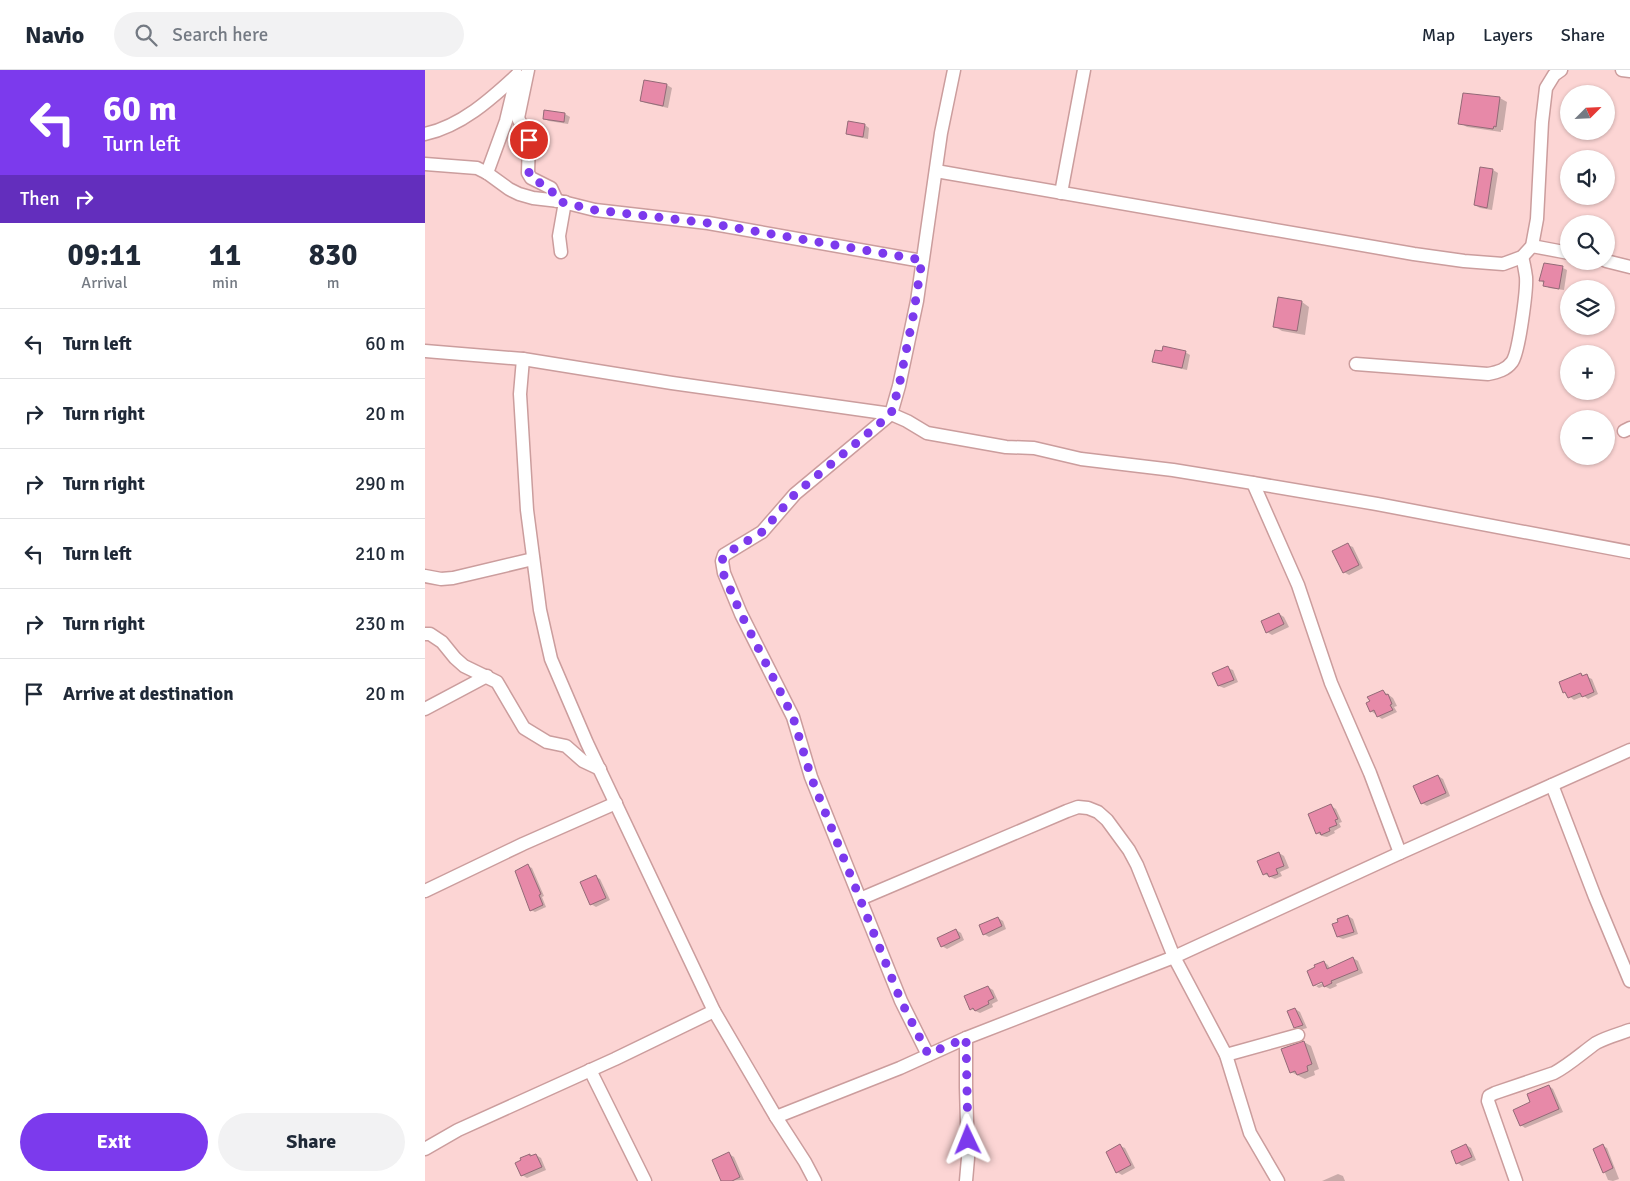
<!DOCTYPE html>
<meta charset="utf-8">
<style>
:root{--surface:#fff;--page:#f2f2f3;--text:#1f2937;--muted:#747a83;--line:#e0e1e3;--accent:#7c3aed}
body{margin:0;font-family:Signika,sans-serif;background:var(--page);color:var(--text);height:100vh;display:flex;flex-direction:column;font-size:19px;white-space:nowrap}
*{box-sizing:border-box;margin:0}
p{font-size:16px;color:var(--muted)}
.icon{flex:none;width:28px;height:28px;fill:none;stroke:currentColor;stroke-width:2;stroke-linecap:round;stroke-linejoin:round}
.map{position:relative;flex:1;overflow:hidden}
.side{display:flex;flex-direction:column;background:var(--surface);width:425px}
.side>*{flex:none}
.hud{background:#7c3aed;color:#fff;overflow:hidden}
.needle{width:32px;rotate:66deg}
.buttons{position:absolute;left:1135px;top:15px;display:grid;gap:10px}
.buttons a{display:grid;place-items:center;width:55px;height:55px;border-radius:50%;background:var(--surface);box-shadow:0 1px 4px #0004;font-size:25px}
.pin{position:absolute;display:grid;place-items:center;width:42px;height:42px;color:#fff;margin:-21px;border:2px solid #fff;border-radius:50%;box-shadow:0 1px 5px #0007}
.me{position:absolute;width:55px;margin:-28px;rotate:358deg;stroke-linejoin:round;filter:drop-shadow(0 0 4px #0008)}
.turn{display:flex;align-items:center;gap:18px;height:105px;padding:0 20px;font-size:22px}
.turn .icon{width:65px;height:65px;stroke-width:2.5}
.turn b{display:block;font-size:35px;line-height:42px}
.then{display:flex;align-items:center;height:48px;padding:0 20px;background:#0003;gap:10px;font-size:19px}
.eta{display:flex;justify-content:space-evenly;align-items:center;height:85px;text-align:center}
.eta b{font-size:30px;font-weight:800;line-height:35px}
.action{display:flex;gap:10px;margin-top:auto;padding:10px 20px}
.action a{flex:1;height:58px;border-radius:30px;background:var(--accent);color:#fff;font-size:20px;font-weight:800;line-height:58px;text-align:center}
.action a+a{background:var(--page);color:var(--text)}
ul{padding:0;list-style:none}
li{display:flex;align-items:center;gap:15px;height:70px;padding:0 20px;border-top:1px solid var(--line)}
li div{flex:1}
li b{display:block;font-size:19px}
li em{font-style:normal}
header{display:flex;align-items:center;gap:30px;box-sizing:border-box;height:70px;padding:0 25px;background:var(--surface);border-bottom:1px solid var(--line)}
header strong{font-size:24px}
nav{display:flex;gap:28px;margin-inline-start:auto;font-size:18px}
.search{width:350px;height:45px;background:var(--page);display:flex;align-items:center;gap:12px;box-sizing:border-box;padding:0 18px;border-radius:28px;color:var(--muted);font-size:19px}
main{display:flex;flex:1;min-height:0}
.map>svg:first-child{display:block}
.shadow{fill:#0003}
.building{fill:#e789a8;stroke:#936a77}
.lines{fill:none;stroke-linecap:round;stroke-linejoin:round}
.minor-casing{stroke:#cb9d9d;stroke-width:15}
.minor{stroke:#fff;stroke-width:12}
.route{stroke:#7c3aed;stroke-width:9;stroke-dasharray:0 16.2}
</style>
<header>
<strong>Navio</strong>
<div class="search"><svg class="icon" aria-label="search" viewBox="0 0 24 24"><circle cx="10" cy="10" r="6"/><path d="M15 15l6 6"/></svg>Search here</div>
<nav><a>Map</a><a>Layers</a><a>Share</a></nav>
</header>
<main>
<section class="side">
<div class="hud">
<div class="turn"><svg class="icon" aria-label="left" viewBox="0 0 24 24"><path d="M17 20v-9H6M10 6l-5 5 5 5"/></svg><div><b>60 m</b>Turn left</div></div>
<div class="then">Then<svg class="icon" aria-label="right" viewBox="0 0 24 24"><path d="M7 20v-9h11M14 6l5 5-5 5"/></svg></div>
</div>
<div class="eta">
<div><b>09:11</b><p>Arrival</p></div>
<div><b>11</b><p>min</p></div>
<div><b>830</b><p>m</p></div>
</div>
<ul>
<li><svg class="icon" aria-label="left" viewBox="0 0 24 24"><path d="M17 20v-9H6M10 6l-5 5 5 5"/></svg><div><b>Turn left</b></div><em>60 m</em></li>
<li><svg class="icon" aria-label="right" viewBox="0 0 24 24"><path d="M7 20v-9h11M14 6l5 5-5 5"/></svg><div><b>Turn right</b></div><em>20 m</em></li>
<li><svg class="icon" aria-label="right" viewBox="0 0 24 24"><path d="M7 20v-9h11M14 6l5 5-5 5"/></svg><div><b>Turn right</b></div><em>290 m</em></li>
<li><svg class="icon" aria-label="left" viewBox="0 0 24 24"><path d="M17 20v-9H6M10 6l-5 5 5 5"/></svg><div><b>Turn left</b></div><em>210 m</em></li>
<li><svg class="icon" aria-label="right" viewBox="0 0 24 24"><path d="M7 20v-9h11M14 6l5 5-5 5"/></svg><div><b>Turn right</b></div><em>230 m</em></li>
<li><svg class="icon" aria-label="arrive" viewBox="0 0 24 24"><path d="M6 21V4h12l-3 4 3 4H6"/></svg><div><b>Arrive at destination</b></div><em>20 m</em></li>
</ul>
<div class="action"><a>Exit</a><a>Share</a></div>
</section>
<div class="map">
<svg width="1205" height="1111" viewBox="0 0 1205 1111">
<rect width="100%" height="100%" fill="#fcd5d4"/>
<g class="shadow">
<polygon points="220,11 242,15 247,18 243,38 221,33 216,31"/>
<polygon points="1075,28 1082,32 1078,60 1076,60 1076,62 1042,57 1035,53"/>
<polygon points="140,44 145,47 143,54 124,51 119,49"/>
<polygon points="440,55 444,58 443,69 427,66 422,63"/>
<polygon points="1056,98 1068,100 1073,103 1067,140 1055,138 1050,135"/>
<polygon points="1138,198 1142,200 1139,220 1124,218 1115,210"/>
<polygon points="877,232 884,237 880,265 857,261 849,256"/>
<polygon points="760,282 765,285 762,300 734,294 729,291"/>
<polygon points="1181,368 1186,370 1185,380 1181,380"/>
<polygon points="923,475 928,477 938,498 924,505 919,502"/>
<polygon points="854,544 859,547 864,557 847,565 842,562"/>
<polygon points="803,598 808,600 813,612 799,618 794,616 789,604"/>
<polygon points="1156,604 1167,609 1173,624 1163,629 1159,626 1149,630 1139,622"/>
<polygon points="958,621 968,628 972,636 969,637 972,642 957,649 946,641"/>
<polygon points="1013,706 1018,709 1025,726 1002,736 997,733"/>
<polygon points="906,736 911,739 917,752 914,753 916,757 909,761 910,763 902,767 897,766 892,763"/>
<polygon points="854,783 859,786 864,798 855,802 857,806 850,809 839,804"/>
<polygon points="103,796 107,798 119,826 117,827 121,837 110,842 106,840"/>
<polygon points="171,807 175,809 185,830 171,837 166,834"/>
<polygon points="923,846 928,849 933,864 918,869 913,867"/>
<polygon points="573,848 578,851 581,859 564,867 559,864"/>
<polygon points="531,860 536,863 539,870 522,879 517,876"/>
<polygon points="928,888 933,891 938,903 911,914 912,916 905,919 899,916 894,918 891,916 903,911 902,909 891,913 891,916 889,915 899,892 903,895 905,899"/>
<polygon points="563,917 568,920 573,931 567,934 568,937 555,943 546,939"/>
<polygon points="870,939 875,942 882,958 875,960 870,957"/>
<polygon points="879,972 886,976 894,999 889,1001 890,1005 880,1009 866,1002"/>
<polygon points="1124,1016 1128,1019 1138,1042 1100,1058 1096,1055 1107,1033"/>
<polygon points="1041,1075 1046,1078 1051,1090 1037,1096 1032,1093"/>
<polygon points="695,1076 700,1078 710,1098 697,1105 692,1102"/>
<polygon points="1178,1076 1182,1078 1194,1109 1188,1111 1183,1110 1170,1079"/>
<polygon points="304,1084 309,1087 319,1110 298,1111"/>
<polygon points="111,1085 116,1088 121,1100 102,1108 97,1105 107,1087"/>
<polygon points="913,1104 918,1106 920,1111 897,1111"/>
</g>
<g class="building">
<polygon points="219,10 242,14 238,36 215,31"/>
<polygon points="1038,23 1075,27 1071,57 1069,56 1068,59 1033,54"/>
<polygon points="119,40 140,43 139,52 118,49"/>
<polygon points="423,51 440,54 438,67 421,64"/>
<polygon points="1055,97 1068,99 1062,138 1049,135"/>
<polygon points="1119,193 1138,196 1134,219 1118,216 1119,211 1114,211"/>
<polygon points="853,227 877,231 872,261 848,257"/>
<polygon points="738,276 761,281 757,298 727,292 730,280 737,281"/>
<polygon points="923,473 934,495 918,503 907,481"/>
<polygon points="854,543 859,554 841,563 836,551"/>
<polygon points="803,596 809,610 793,616 787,603"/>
<polygon points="1156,603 1157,606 1162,604 1169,622 1157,627 1155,623 1143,628 1140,622 1138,623 1134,612"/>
<polygon points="958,620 961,625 963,624 967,634 965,635 968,640 952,647 949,640 945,642 941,633 945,631 942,627"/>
<polygon points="1013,705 1021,723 996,734 988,716"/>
<polygon points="906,734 913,749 910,750 912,755 904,758 905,761 896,765 895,762 891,764 883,744"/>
<polygon points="854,782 859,796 851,799 853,804 844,807 842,803 838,805 832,791"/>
<polygon points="103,794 116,824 114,825 118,835 105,841 90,801"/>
<polygon points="171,805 181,828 165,835 155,812"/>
<polygon points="923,845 929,862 912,867 907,854 913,852 912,849"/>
<polygon points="573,847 577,856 558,865 554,855"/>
<polygon points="531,859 535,868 516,877 512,868"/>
<polygon points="928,887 933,900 906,911 907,913 899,917 897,912 888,916 882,901 890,897 889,895 899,891 902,899"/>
<polygon points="563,916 569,928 563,931 564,934 550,941 548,938 545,940 539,926"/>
<polygon points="870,938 878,955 869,958 862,941"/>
<polygon points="879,971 887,994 882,996 883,1001 872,1005 870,1001 865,1003 856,979"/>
<polygon points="1124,1015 1134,1039 1095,1056 1088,1040 1105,1032 1102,1024"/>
<polygon points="695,1074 706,1095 691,1103 681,1082"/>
<polygon points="1041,1074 1047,1087 1031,1094 1026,1081"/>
<polygon points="1178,1074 1188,1098 1178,1103 1168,1079"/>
<polygon points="304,1082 315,1107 307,1111 296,1111 287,1090"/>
<polygon points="105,1084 105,1086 111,1084 117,1097 96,1106 90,1093 96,1090 95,1088"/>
</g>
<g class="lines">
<defs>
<g id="minor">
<polyline points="103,0 93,48 104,70 103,103 106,108 126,118 132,131"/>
<polyline points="1197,0 1205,1"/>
<path d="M0,64C36,56 65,30 92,5"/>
<polyline points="0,94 52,98 62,103 84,119 94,124 108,128 134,131 170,140 283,153 497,191"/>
<polyline points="511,101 989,184 1039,191 1078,194 1097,187 1107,176 1112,149 1117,52 1121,18 1129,5 1136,0"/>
<polyline points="62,103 81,51 92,5"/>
<polyline points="636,123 659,0"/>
<polyline points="1107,176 1144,183"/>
<polyline points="136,182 134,166 140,132"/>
<polyline points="1181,191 1205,197"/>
<polyline points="0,281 98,289 247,313 452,342 466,344 482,351 502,363 581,377 609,378 656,389 748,400 828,413 952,434 1205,482"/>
<polyline points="98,289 95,324 102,440 115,540 126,589 162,673 289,941 351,1047 380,1092 390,1111"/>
<path d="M931,294L1063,304C1073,302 1081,300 1087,292C1094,283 1102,219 1101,207C1100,200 1099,194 1097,187"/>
<polyline points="1199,361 1205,358"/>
<polyline points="828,413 873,515 906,613 945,703 975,783"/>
<polyline points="0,506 16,509 28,508 108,489"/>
<polyline points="0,564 5,564 17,572 30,588 39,596 72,612 99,658 122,672 141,676 158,691 175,699"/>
<polyline points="0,639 62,606"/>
<polyline points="1127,715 1170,827 1205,911"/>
<polyline points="0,821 98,774 191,733"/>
<polyline points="435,829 642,741 653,737 663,738 673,742 682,750 704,780 712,795 749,887 801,985 825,1063 853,1111"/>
<polyline points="503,985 476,931 435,829 386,707 368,647 316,544 299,503 297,491 299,485 337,462 370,424 466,344 474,316 492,231 516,63 529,0"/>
<polyline points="801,985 873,965"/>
<polyline points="165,1000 220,1111"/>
<polyline points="351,1047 475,998 541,968 749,887 975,783 1205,680"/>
<polyline points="0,1079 33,1060 190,989 289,941"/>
<polyline points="541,1111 543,1088 541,1017 541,968"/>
<path d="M1091,1111L1063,1031L1064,1026L1070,1023L1129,1003C1144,995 1157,983 1171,973C1182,967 1194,964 1205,960"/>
</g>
</defs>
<use href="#minor" class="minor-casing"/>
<use href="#minor" class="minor"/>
</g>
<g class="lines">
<path class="route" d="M104,70V106C118,118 123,110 132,131L170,140L283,153L497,190L488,247L474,316L466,344L370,424L337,462L299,485L297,491L298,503L316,544L368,647L386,707L476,931L503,984L541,968L543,1070"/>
</g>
</svg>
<div class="buttons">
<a><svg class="needle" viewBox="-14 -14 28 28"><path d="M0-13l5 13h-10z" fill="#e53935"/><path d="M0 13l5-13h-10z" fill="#747a83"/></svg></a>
<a><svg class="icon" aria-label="sound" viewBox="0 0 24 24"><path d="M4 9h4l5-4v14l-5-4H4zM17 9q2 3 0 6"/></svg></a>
<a><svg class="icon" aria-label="search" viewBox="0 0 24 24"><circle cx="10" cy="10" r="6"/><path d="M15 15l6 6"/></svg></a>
<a><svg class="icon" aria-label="layers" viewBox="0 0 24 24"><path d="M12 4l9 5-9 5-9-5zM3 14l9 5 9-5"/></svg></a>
<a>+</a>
<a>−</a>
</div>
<div class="pin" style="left:104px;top:70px;background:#d93025"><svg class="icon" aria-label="arrive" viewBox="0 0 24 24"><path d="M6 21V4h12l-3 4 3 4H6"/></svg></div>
<svg class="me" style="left:543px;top:1070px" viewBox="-20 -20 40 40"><path d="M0-17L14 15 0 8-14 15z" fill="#7c3aed" stroke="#fff" stroke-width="4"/></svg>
</div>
</main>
